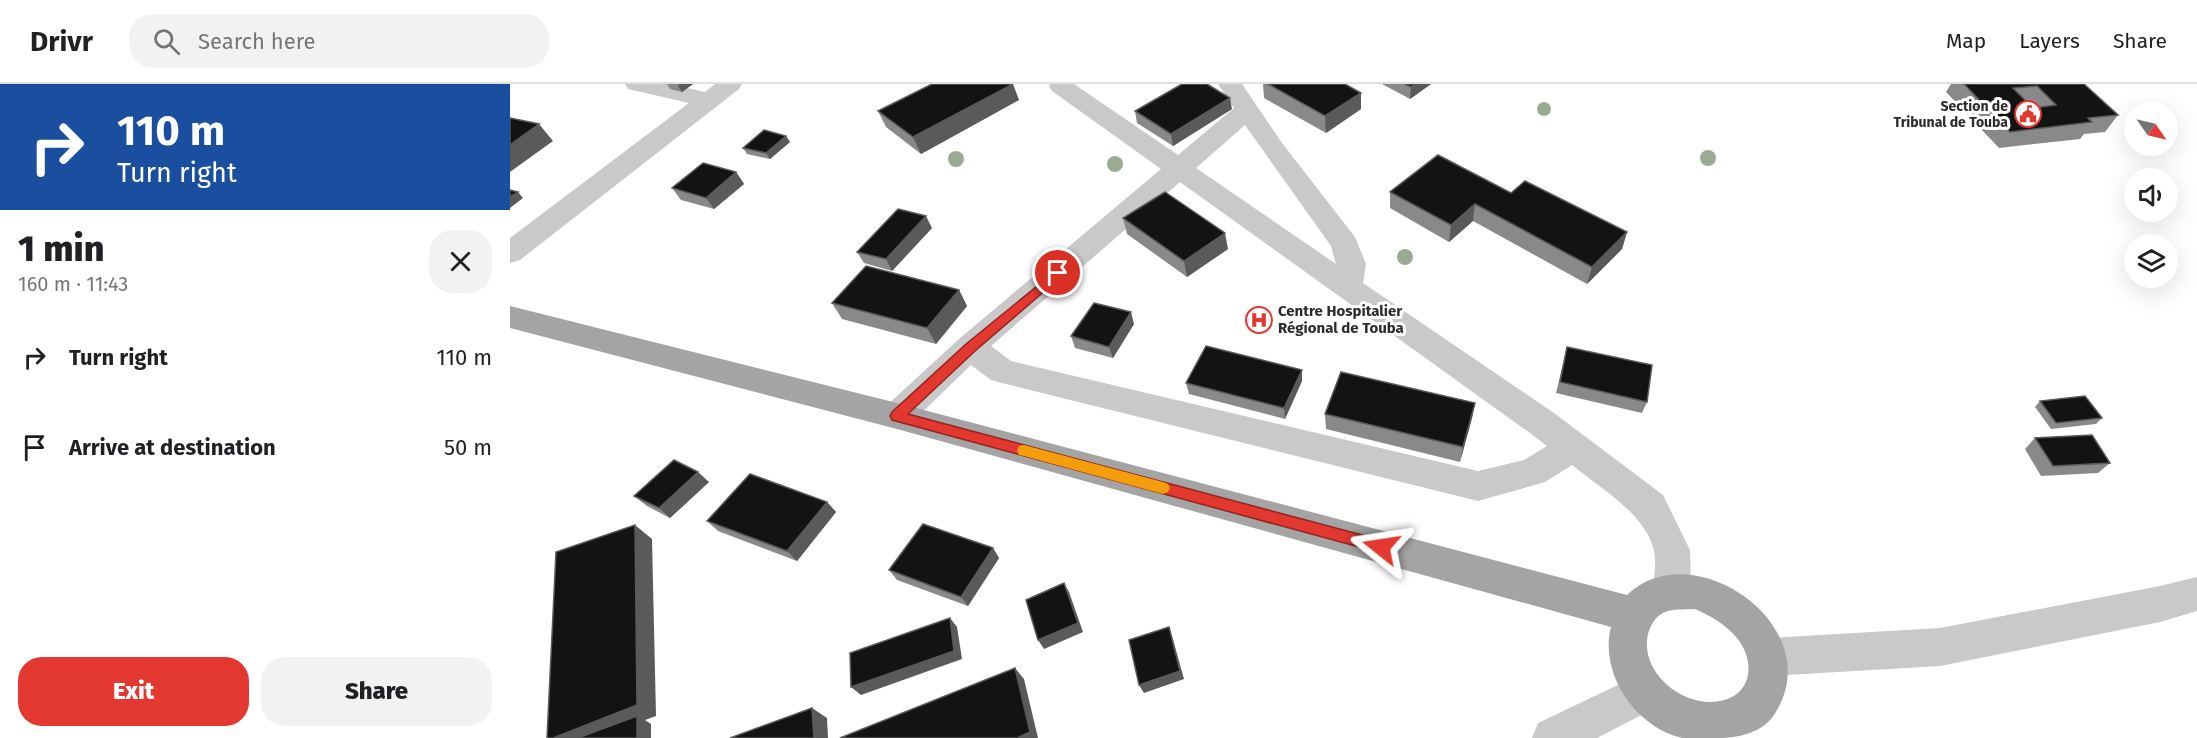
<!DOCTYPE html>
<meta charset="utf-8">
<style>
:root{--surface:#fff;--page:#f2f2f2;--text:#202124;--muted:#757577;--line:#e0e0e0;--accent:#e2382f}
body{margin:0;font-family:"Fira Sans",sans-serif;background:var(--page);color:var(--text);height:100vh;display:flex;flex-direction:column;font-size:22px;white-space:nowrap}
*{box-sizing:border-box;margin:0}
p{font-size:20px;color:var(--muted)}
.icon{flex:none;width:33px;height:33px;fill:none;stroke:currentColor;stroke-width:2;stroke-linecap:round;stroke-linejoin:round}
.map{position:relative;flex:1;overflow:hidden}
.sheet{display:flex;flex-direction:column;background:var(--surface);width:510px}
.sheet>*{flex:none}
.top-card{background:#1a4fa0;color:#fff;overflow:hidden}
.needle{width:39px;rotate:124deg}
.controls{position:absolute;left:1614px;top:18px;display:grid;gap:12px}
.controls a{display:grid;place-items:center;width:54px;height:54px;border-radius:50%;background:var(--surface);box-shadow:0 6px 24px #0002;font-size:30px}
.pin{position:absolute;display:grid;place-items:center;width:51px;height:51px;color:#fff;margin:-26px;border:3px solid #fff;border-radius:50%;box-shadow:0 2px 6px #0007}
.me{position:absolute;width:66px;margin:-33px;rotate:285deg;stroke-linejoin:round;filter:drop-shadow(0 0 4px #0008)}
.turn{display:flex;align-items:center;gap:21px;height:126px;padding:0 18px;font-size:27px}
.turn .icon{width:78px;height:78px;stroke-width:2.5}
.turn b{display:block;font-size:42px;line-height:51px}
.round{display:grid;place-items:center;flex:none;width:63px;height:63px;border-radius:24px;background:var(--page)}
.head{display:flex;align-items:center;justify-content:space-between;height:102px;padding:0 18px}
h1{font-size:36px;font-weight:800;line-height:45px}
.cta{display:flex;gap:12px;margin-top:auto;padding:12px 18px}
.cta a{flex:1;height:69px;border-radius:24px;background:var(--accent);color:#fff;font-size:24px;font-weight:800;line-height:69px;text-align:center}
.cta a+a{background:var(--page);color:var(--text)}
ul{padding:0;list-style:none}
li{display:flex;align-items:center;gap:18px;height:90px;padding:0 18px}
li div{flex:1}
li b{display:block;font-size:22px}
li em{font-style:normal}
header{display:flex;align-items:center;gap:36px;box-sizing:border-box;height:84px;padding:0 30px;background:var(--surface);border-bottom:2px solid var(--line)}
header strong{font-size:28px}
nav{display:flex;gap:33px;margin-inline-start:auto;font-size:21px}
.search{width:420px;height:54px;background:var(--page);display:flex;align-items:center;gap:15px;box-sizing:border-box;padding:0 21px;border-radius:24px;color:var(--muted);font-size:22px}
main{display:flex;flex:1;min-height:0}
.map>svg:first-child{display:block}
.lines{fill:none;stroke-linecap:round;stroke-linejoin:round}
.minor{fill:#c9c9c9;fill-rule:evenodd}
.major{fill:#a4a4a4;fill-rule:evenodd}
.tree{fill:#9bab93}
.wall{fill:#898989}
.shaded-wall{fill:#5a5a5a}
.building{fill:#131313;stroke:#5a5a5a;stroke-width:1.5;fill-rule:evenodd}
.route{fill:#e2382f;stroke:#93241f;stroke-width:1.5}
.slow{fill:#f59e0b}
.labels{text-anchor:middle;stroke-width:6;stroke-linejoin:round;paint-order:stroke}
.far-poi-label{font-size:14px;font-weight:bold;fill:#2c2c2c;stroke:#fff;text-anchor:end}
.poi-label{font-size:15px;font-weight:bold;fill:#2c2c2c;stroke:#fff;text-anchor:start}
</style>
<header>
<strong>Drivr</strong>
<div class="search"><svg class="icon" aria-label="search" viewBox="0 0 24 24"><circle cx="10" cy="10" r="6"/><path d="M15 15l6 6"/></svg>Search here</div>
<nav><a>Map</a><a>Layers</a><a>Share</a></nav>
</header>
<main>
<section class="sheet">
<div class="top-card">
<div class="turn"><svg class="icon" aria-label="right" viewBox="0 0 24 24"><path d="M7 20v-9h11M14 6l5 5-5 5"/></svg><div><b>110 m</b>Turn right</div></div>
</div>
<div class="head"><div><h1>1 min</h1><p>160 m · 11:43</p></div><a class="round"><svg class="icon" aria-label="close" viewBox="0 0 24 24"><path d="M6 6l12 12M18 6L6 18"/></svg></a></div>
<ul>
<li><svg class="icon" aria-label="right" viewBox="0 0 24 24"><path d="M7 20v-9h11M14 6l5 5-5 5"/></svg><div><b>Turn right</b></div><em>110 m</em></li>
<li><svg class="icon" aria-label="arrive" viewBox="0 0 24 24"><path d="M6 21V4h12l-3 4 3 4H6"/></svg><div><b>Arrive at destination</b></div><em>50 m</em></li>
</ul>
<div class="cta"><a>Exit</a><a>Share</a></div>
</section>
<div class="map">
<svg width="1687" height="654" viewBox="0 0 1687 654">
<rect width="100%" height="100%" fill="#fff"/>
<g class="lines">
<g class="minor">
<polygon points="115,0 160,0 195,8 205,0 232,0 229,5 10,176 0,179 0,154 179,19 118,5"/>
<path d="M540,0H564L668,71L724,24L708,0H732L772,59L845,153L856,180L853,199L1044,329L1153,411L1180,466L1181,509L1175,521L1162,526L1149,521C1139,501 1148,487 1144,467C1136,430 1090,404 1062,381L1035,398L968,417L492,299L481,296L461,281L399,341L387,345L375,341L370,332L375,323L449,255L651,85L542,7L539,2ZM735,41L821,162L826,180L686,84ZM670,98L1020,349L1037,362L1014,376L968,387L501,277L481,262Z"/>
<polygon points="1687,493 1687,527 1650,538 1430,582 1258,592 1244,586 1238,573 1244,560 1258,554 1430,544 1650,502"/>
<polygon points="1135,588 1149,594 1155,608 1149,622 1087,654 1022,654 1028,639"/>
</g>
<path class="major" d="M0,222L387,319L1117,511C1182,447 1322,543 1264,631C1252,649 1228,654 1208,654C1197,654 1183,654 1172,654C1125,643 1089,589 1101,543L387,345L0,244ZM1185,525C1201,532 1215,540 1226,553C1246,576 1243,611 1210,617C1174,624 1129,589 1138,550C1140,542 1145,533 1153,529C1162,524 1175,526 1185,525Z"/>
</g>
<g class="tree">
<circle cx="1034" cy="25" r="7"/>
<circle cx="1198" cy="74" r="8"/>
<circle cx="446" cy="75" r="8"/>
<circle cx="605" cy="80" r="8"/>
<circle cx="895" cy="173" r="8"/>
</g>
<g class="wall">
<polygon points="157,0 183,0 172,8 160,5"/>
<polygon points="753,0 835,0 851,25 816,49 754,14"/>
<polygon points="872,0 921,0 900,15"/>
<polygon points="1441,0 1574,0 1608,31 1595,48 1574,50 1570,55 1489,64 1436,8"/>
<polygon points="509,16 411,70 376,43 368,27"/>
<polygon points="722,25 663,62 627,39 625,27"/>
<polygon points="276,52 280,58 260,75 237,70 233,64"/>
<polygon points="226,88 234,100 204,125 171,116 162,104"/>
<polygon points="880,108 1001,109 1117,148 1112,165 1077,200 963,137 939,158 880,124"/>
<polygon points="613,134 718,165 677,193 617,150"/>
<polygon points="422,144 382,187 354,179 347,168"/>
<polygon points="449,206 457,222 426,260 332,235 322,219"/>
<polygon points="624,240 603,274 565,264 561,252"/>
<polygon points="1057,263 1137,318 1132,329 1046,309"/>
<polygon points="792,297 775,335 679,310 676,299"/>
<polygon points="1530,317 1592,334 1586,340 1541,345 1525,323"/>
<polygon points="965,319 962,334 950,378 816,345 815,330"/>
<polygon points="1525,354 1600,379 1588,389 1531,392 1515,365"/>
<polygon points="199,398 160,434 137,422 124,412"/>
<polygon points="317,418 326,428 287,477 208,447 197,437"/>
<polygon points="483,464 489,474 458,522 387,496 379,486"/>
</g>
<g class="shaded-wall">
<polygon points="170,0 183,0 172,8 168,2"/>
<polygon points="503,0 509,16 411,70 403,53"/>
<polygon points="905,0 921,0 900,15 901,3"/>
<polygon points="851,9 851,25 816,49 815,32"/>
<polygon points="720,14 722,25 663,62 661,50"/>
<polygon points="29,40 43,57 0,88 0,61"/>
<polygon points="276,52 280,58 260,75 256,69"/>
<polygon points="226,88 234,100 204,125 196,114"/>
<polygon points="8,108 13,114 0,124 0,113"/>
<polygon points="965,120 963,137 939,158 941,141"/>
<polygon points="416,132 422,144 382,187 376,175"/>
<polygon points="1117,148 1112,165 1077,200 1082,183"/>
<polygon points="715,149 718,165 677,193 674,177"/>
<polygon points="449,206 457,222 426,260 417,244"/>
<polygon points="621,228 624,240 603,274 599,263"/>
<polygon points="792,286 792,297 775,335 774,324"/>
<polygon points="965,319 962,334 950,378 953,363"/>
<polygon points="188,388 199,398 160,434 149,424"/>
<polygon points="317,418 326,428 287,477 277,467"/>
<polygon points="125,441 142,455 146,632 135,636 141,640 141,654 43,654"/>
<polygon points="483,464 489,474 458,522 451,513"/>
<polygon points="554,499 559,508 573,548 534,565 528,556"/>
<polygon points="440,534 447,543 452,575 351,611 341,603"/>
<polygon points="659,543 662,552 674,595 634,609 629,601"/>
<polygon points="505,584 514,595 528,654 507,654"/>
<polygon points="302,624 317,634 318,654 304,654"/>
</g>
<g class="building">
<polygon points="422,0 503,0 403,53 368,27"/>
<polygon points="672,0 697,0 720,14 661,50 625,27"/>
<polygon points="758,0 835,0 851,9 815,32"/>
<polygon points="895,0 905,0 901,3"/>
<path d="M1454,0H1574L1608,31L1578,34L1582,38L1500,48ZM1527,2L1546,21L1523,24L1503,4Z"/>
<polygon points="0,34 29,40 0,61"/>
<polygon points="254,46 276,52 256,69 233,64"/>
<polygon points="928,71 1001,109 1015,97 1117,148 1082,183 965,120 941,141 880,108"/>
<polygon points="193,79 226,88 196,114 162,104"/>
<polygon points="0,106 8,108 0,113"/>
<polygon points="655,108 715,149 674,177 613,134"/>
<polygon points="388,125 416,132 376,175 347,168"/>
<polygon points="356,182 449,206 417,244 322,219"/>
<polygon points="584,219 621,228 599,263 561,252"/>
<polygon points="696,262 792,286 774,324 676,299"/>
<polygon points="1057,263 1142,281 1137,318 1050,298"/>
<polygon points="831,288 965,319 953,363 815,330"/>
<polygon points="1575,312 1592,334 1546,339 1530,317"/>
<polygon points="1582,351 1600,379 1543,382 1525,354"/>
<polygon points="164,376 188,388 149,424 124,412"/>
<polygon points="240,390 317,418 277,467 197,437"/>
<polygon points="413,440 483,464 451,513 379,486"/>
<polygon points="125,441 127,621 43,654 37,654 46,468"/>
<polygon points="554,499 568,539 528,556 516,516"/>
<polygon points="440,534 444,567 341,603 340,569"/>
<polygon points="659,543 670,587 629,601 619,556"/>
<polygon points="505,584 520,648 507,654 330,654"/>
<polygon points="302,624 304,654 220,654"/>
<polygon points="127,632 127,654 68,654"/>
</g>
<polygon class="route" points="548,185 554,189 552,192 465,267 398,330 871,456 876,458 878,463 876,467 871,469 382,336 380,332 382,328 456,260"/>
<polygon class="slow" points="514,361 653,398 658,400 660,404 658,408 653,410 514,372 509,371 507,367 509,362"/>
<defs>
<symbol id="civic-ring" viewBox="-11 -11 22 22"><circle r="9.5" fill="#fff" stroke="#e2382f" stroke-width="1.5"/><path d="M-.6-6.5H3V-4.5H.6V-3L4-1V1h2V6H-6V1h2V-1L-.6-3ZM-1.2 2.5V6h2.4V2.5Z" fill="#e2382f"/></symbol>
<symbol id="hospital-ring" viewBox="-11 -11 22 22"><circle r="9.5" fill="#fff" stroke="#e2382f" stroke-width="1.5"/><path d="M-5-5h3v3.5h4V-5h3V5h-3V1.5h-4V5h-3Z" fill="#e2382f"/></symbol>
</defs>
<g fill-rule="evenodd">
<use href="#civic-ring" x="1503" y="15" width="30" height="30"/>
<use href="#hospital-ring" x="734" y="221" width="30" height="30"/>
</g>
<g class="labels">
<g class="far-poi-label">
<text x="1498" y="27">Section de<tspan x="1498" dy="16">Tribunal de Touba</tspan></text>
</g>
<g class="poi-label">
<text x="768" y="232">Centre Hospitalier<tspan x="768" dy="17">Régional de Touba</tspan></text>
</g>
</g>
</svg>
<div class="controls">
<a><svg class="needle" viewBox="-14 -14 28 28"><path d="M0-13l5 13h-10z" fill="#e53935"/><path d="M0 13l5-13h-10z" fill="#757577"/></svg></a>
<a><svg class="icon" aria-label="sound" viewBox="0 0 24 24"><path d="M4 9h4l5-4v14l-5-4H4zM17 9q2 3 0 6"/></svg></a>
<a><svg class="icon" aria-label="layers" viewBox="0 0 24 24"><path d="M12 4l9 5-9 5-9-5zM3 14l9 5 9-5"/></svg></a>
</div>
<div class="pin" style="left:548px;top:189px;background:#d93025"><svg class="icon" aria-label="arrive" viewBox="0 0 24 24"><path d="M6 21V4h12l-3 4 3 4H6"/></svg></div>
<svg class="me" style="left:871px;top:463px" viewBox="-20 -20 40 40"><path d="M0-17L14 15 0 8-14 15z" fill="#e2382f" stroke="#fff" stroke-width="4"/></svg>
</div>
</main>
